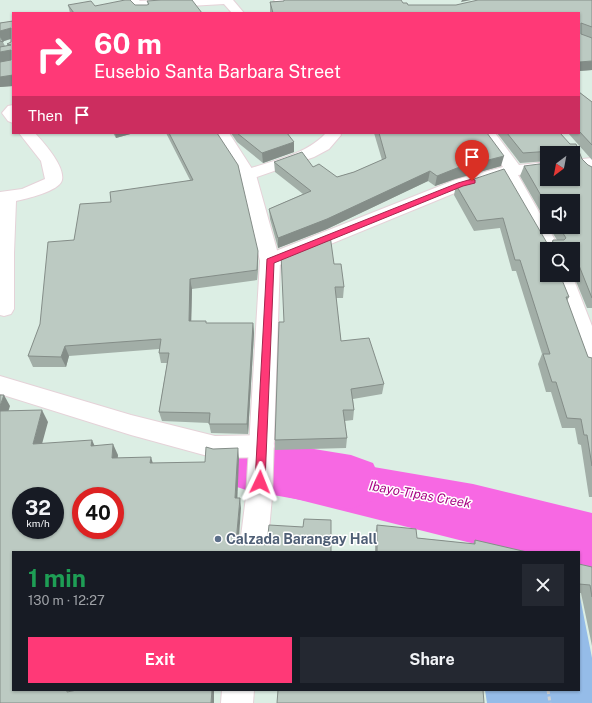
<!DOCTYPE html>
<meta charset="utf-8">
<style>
:root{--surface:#171b24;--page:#242831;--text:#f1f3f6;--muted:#9ea1a6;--accent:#ff3977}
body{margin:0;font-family:"Public Sans",sans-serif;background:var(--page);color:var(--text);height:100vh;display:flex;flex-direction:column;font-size:15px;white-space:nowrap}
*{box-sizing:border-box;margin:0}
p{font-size:13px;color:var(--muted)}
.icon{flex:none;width:22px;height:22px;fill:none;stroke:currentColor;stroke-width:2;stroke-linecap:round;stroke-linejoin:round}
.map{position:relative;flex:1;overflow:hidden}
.panel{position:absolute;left:12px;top:551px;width:568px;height:140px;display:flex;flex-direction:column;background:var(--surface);border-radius:0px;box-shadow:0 1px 3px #0004}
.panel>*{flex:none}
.banner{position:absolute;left:12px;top:12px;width:568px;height:122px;border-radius:0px;box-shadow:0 1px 3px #0004;background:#ff3977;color:#fff;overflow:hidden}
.needle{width:26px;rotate:212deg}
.tools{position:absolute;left:540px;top:146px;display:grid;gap:8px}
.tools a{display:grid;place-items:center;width:40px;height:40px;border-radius:0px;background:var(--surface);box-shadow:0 1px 3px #0004;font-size:20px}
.speed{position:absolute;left:12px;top:487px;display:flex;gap:8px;font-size:20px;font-weight:700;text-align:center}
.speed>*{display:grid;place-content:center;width:52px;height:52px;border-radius:50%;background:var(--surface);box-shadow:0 1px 3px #0004;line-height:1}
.speed small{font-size:10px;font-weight:400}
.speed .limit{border:6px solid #d22;background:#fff;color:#111}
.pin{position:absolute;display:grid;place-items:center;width:34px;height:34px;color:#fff;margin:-41px -17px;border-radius:50% 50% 50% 0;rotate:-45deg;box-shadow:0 0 4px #0007}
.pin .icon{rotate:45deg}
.me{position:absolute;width:44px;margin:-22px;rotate:2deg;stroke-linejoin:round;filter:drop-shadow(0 0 3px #0008)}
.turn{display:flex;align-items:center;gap:14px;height:84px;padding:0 16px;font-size:18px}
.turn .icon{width:52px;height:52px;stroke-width:2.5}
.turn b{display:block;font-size:28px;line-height:34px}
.then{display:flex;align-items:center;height:38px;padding:0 16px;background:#0003;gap:8px;font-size:15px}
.round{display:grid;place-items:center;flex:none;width:42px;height:42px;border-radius:0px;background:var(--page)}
.overview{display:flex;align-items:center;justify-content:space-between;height:68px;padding:0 16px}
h1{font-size:24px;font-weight:700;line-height:30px;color:#1e9e55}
.cta{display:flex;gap:8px;margin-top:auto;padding:8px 16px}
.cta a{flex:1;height:46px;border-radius:0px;background:var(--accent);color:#fff;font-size:16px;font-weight:700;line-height:46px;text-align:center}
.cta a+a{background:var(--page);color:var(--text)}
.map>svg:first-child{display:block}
.green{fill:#95bce8}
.water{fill:#f768e3}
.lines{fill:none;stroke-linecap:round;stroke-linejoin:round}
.river{fill:#f768e3;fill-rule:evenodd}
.minor-casing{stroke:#e5d2d8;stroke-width:2}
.tertiary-casing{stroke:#e5d2d8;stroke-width:2}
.path{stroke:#d0d0d0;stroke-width:3;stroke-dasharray:4 2.5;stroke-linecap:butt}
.minor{fill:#fff;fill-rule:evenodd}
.tertiary{fill:#fff;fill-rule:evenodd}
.wall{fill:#a2aea7;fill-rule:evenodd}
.shaded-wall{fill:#848d88}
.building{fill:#bccac2;stroke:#848d88;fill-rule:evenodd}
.route{fill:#ff3977;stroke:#a6254d}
.service-dot{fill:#5c6f8a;stroke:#fff;stroke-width:1.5}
.labels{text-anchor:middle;stroke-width:3;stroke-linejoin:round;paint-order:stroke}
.water-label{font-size:13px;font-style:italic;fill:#a70483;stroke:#fff}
.near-service-label{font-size:14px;font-weight:bold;fill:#4e5e75;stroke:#fff;text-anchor:start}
</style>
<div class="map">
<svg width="592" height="703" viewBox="0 0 592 703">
<rect width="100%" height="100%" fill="#dceee4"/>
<polygon class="green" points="579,597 580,597 592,658 592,703 487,703 485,690 579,690"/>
<polygon class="water" points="280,451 473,484 592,513 592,573 579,570 579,552 507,552 280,495"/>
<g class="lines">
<polygon class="river" points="246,438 351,455 373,463 382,482 373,501 351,509 246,490 225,483 216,464 225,445"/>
<defs>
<g id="minor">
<polygon points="163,0 233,0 244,13 232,13 224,4 137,9 133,8 131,5 133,2 137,1"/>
<polygon points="274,0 370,0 368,2 364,3 317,8 280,3 276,2"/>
<polygon points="13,105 13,123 8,121 2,113 8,106"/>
<path d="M19,133H35C44,143 65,166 62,180C60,191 25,199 16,201L14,253V309L11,314L4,316L0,315V192L22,189L45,179L41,161Z"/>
<path d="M324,133H340L341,135L329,149L314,157L248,180L242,179L240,175L242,171C268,162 306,155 325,134Z"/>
<polygon points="479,133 495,133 519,165 547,162 547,172 518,175 560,249 547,249 547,254 544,253 502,178 467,188 277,266 270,268 263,266 260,261 263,256 455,180 503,167"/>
<polygon points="592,158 592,168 573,170 573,160"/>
<polygon points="552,275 572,275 592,326 592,369 584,366 581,360 566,309"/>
<polygon points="0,376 131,415 215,436 262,435 271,438 274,446 271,454 262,457 215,458 131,435 0,394"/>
</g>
<g id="tertiary">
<polygon points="127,0 139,0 149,13 137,13"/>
<polygon points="213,133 229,133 256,175 280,261 272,497 267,552 239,552 246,497 260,261 240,175"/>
<polygon points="222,690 254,690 253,703 221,703"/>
</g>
</defs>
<use href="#minor" class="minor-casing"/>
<use href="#tertiary" class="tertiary-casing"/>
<polyline class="path" points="548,690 550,703"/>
<use href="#minor" class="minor"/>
<use href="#tertiary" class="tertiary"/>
</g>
<g class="wall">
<polygon points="317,0 403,3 408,5 456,5 592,0 592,38 581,34 592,38 592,70 579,71 579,13 270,13 270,2"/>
<polygon points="147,1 202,13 70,13 68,5 95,6 148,5"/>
<path d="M13,21V86L0,87V23ZM11,39V42L7,44L8,45L5,46L3,42L4,41Z"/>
<polygon points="579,92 592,102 592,160 568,133 579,133"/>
<polygon points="113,133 134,133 116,138"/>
<polygon points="166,133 217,133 258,251 258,261 257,280 192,289 191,321 206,321 206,323 253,323 254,333 248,434 211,433 209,423 162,421 159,412 167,363 161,363 159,353 159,349 69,356 66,367 33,367 28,356 74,240 111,202 190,180"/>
<polygon points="231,133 287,133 294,152 263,163 237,142"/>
<polygon points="374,133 487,133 501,166 455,179 435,186 428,181 327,229 278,248 270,219 269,209 303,194 275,172 274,162 313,167 337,177 354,172 382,160"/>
<polygon points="497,133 560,133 582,159 588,165 592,167 592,308 587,308 573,274 573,249 547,249 569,297 567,301 588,357 592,358 592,497 589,497 581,445 578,444 575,428 562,428 551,392 546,392 538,364 542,354 516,271 512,271 500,228 474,231 454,195 456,185 547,243 551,244 553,240 557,240 549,227 573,227 547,201 547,223 520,176 524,166 547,179 573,153 547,153 547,161 520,163"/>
<polygon points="334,264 344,287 343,298 336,298 341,341 384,384 382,394 353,399 354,410 353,420 345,421 347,438 346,448 275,450 275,440 284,322"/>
<polygon points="377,525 417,538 473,544 475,540 527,552 375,552 375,534"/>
<polygon points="579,564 592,567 592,646 581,593 579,593"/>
</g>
<g class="shaded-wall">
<polygon points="462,0 471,0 461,2"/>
<polygon points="11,28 13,38 4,41 3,42 0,37 0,31"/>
<polygon points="11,50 13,60 0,63 0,52"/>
<polygon points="592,61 592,70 579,71 579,62"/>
<polygon points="13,75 13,86 0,87 0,77"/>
<polygon points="115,133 134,133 116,138"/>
<polygon points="294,142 294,152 263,163 262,153"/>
<polygon points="504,156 501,166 455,179 435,186 437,176 457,168"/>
<polygon points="430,171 428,181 327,229 278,248 278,238"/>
<polygon points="258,251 258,261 257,280 257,270"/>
<polygon points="190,279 192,289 191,331 189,321"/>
<polygon points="253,323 254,333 248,434 247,424"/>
<polygon points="65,346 69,356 66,367 61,357"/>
<polygon points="4,395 10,406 5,422 0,414 0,406"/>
<polygon points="42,410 48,422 39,455 33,444"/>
<polygon points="92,440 97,451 91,446"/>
<polygon points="113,444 118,455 117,469 112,458"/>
<polygon points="238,448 239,459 237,508 235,498"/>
<polygon points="151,457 154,467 150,463"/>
<polygon points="240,498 241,508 238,552 236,543"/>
<polygon points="212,690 214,690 214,703 211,703"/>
</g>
<g class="building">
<polygon points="125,0 130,0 135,5 147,5 149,4 147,1 161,0 192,0 202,13 74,13 68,5 91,1 95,6"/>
<polygon points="284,0 401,0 403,3 407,3 408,5 456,5 478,0 592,0 592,27 581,23 581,34 592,38 592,61 579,62 579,13 273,13 270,2 284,1"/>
<polygon points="13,21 13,75 0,77 0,62 11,60 11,50 0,52 0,47 11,45 7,44 11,42 11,28 0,31 0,32 0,23"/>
<polygon points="0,36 3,42 0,41"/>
<polygon points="579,92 592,102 592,145 579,131"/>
<polygon points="169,133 217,133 238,165 258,251 257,270 190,279 189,321 206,321 206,323 253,323 247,424 209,424 210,413 159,412 169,353 159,353 161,339 65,346 61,357 28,356 40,324 48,242 74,240 80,204 111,202 110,192 193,180"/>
<polygon points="237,133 287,133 294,142 262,153"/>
<polygon points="379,133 487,133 504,156 457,168 437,176 430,171 327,219 278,238 269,209 311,191 274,162 302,152 313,167 319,164 337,177 354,172 386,158"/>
<polygon points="507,133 560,133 570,144 576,144 582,159 588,165 592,167 592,298 578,263 573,263 573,249 547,249 547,275 560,275 569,297 566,297 588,357 592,358 592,466 587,435 584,435 581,419 567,418 556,382 552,382 543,354 550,354 520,260 515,260 503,218 477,221 456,185 504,169 547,243 552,245 553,240 564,240 566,238 559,227 573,227 573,201 547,201 547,206 524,166 547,163 547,179 573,179 573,153 552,153 552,151 523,153"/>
<polygon points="330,235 334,264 341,264 344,287 335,287 341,341 369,338 384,384 351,389 354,410 343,410 347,438 275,440 279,322 284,322 281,254"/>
<polygon points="0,395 4,395 0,406"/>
<path d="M42,410L33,444L92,440L91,446L113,444L112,458L151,457L150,463L205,462L206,447L213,449L238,448L235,498H240L236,543L237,544H267L269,525L303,527L304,519L331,520V552H13V690H67V692L77,690H212L211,703H0V411ZM21,496H55V530H21ZM81,496H115V530H81Z"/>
<polygon points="377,525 416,529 417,538 475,544 475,540 527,552 377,552"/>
<polygon points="579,564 592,567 592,597 590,585 579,584"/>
<polygon points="278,690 483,690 484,703 277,703"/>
</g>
<polygon class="route" points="472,179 475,180 475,183 463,186 274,263 265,482 264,485 260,487 256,485 255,482 267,259 458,183"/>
<circle class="service-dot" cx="218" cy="539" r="4"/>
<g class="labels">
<g class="water-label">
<text transform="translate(420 494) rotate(10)" y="5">Ibayo-Tipas Creek</text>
</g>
<g class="near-service-label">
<text x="226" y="544">Calzada Barangay Hall</text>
</g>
</g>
</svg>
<div class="tools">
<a><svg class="needle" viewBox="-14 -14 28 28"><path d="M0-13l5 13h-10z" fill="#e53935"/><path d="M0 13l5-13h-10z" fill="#9ea1a6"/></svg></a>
<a><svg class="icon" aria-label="sound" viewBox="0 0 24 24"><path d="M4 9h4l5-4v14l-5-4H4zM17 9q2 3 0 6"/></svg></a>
<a><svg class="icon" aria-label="search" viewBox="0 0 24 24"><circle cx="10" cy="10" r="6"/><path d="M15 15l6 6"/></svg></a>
</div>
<div class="speed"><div>32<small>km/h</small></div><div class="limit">40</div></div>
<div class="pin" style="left:472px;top:181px;background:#d93025"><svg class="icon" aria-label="arrive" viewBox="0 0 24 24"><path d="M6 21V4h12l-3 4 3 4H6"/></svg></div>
<svg class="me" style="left:260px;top:482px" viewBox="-20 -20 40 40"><path d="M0-17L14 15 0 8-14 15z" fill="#ff3977" stroke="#fff" stroke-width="4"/></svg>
<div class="banner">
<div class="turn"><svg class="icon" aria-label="right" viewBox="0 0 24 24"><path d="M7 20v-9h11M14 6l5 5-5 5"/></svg><div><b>60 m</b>Eusebio Santa Barbara Street</div></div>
<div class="then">Then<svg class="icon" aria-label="arrive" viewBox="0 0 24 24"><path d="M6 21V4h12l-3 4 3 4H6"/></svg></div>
</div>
<section class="panel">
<div class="overview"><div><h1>1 min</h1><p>130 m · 12:27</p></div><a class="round"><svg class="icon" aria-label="close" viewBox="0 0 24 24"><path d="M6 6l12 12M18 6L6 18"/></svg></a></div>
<div class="cta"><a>Exit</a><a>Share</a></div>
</section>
</div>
